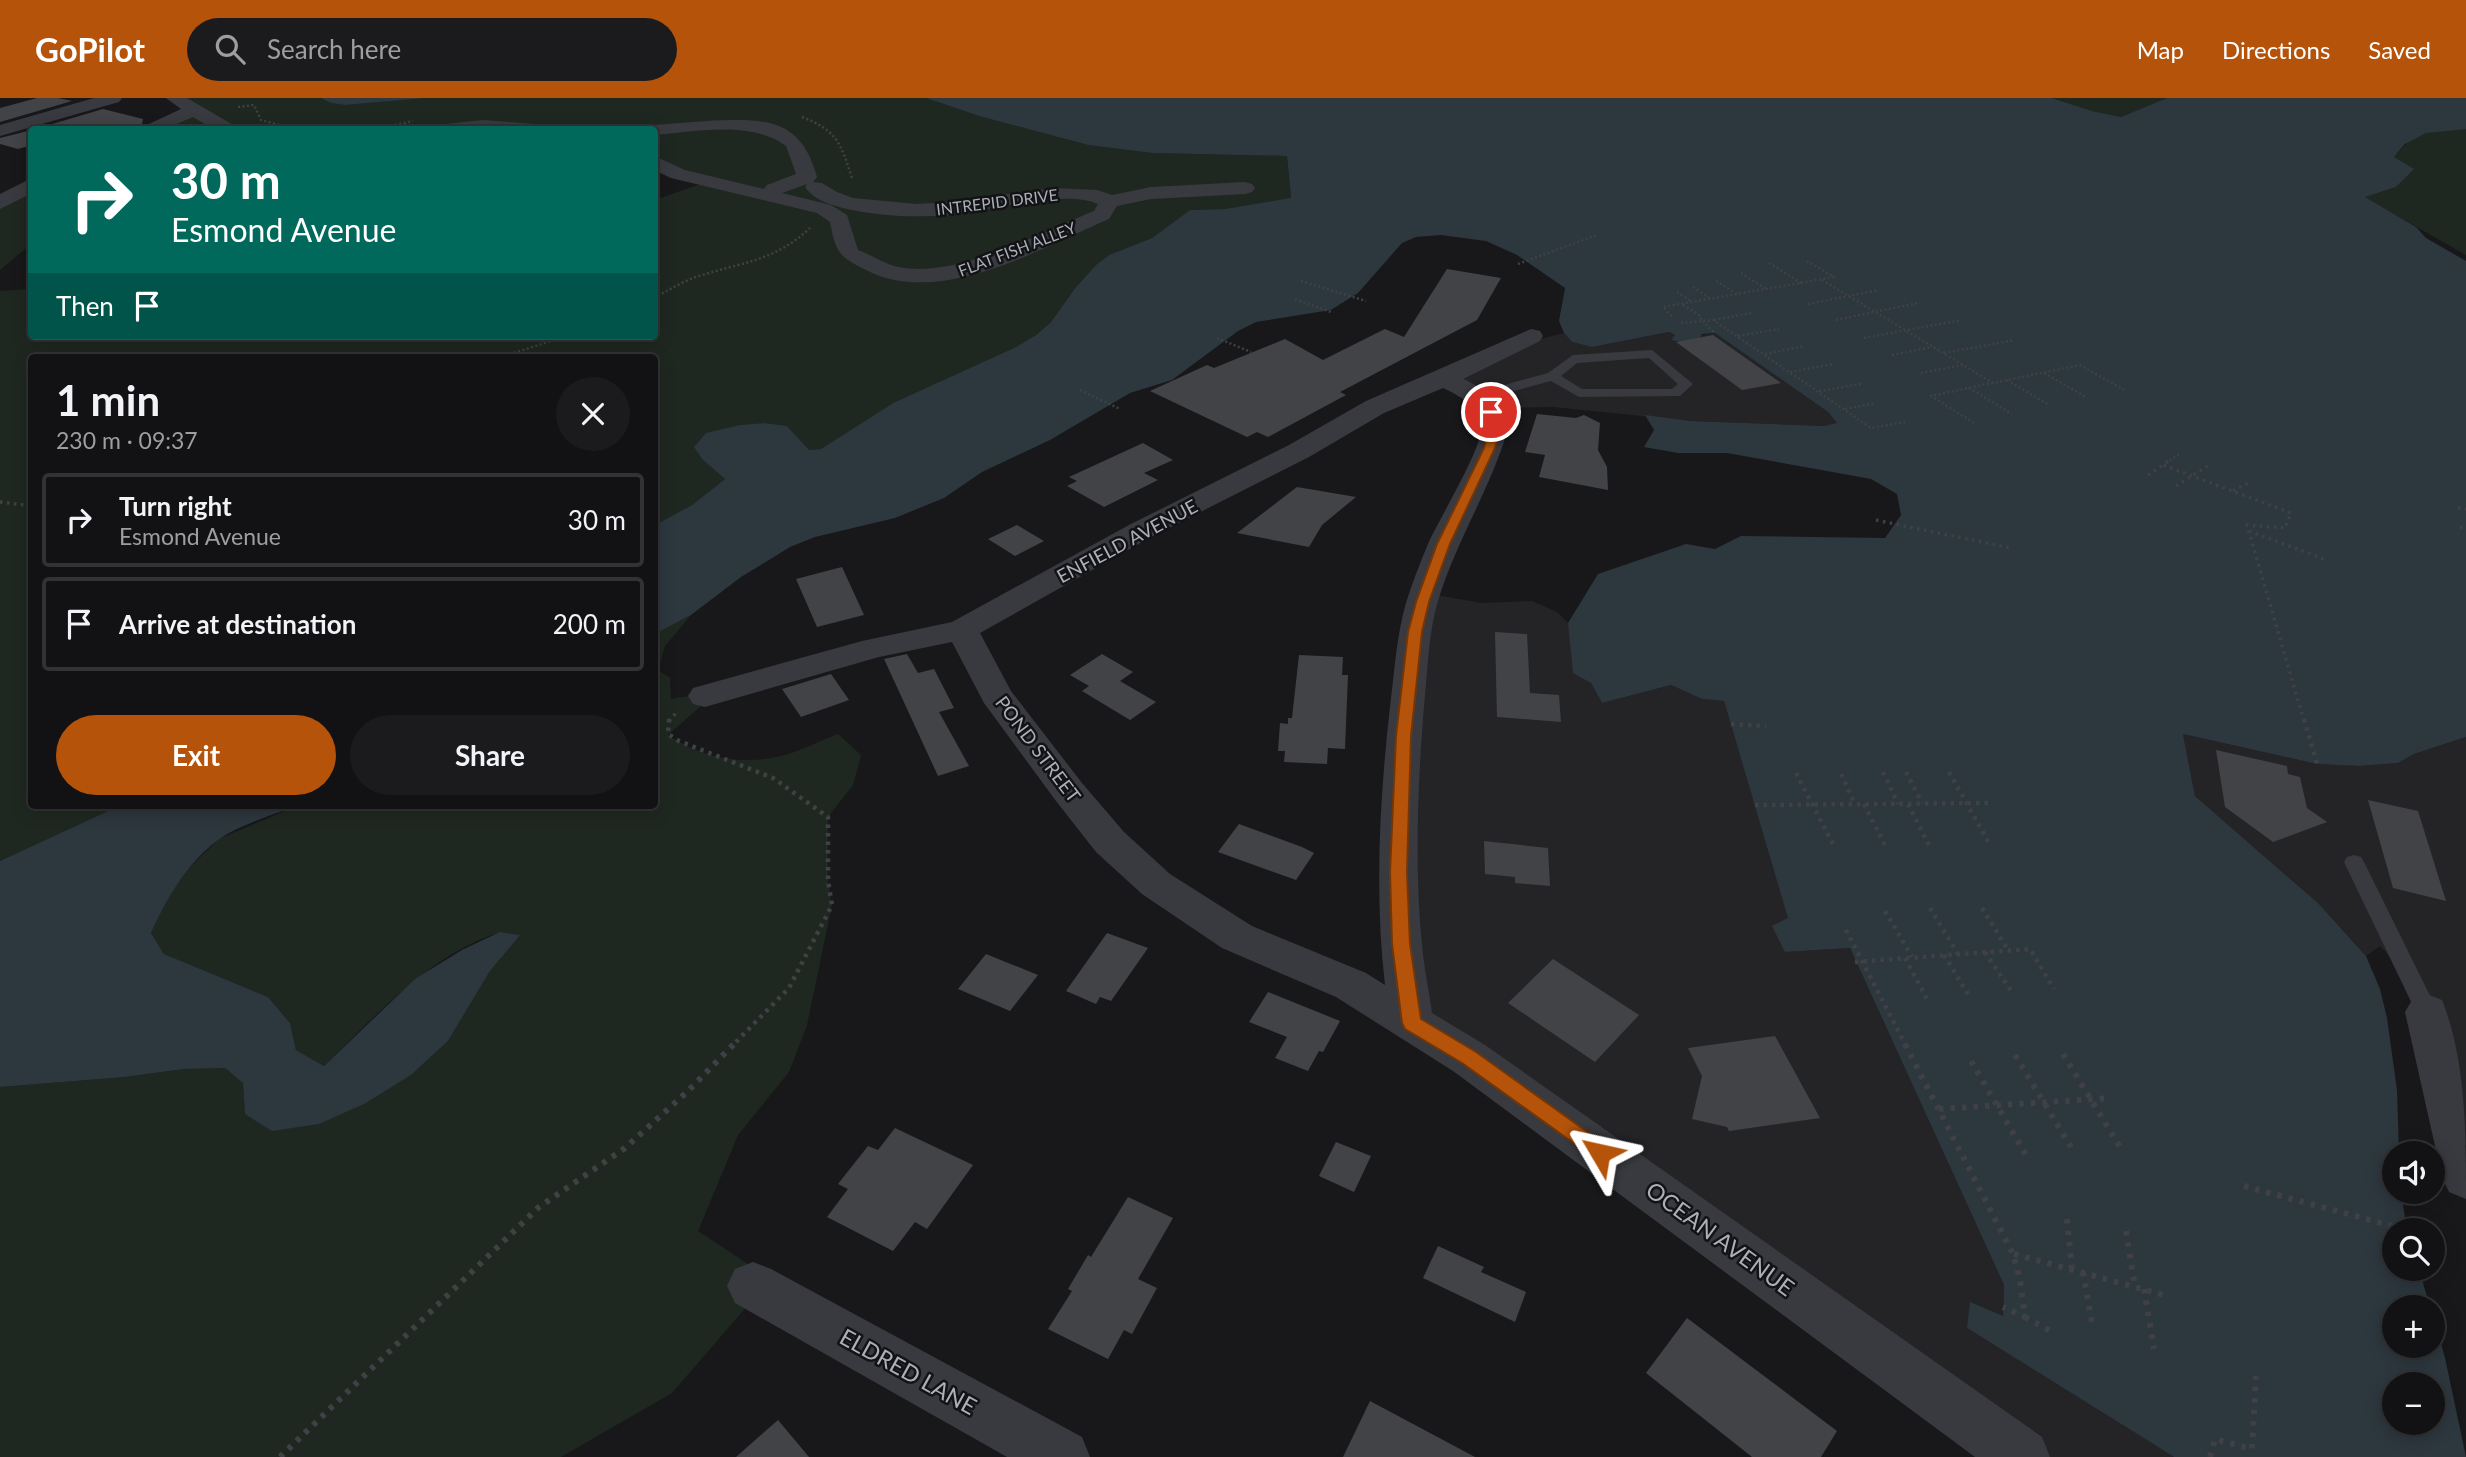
<!DOCTYPE html>
<meta charset="utf-8">
<style>
:root{--surface:#121214;--page:#1b1b1d;--text:#f1f3f6;--muted:#9c9ea0;--line:#313234;--accent:#b45309}
body{margin:0;font-family:Lato,sans-serif;background:var(--page);color:var(--text);height:100vh;display:flex;flex-direction:column;font-size:26px;white-space:nowrap}
*{box-sizing:border-box;margin:0}
p{font-size:23px;color:var(--muted)}
.icon{flex:none;width:38px;height:38px;fill:none;stroke:currentColor;stroke-width:2;stroke-linecap:round;stroke-linejoin:round}
.map{position:relative;flex:1;overflow:hidden}
.panel{position:absolute;left:28px;top:256px;width:630px;height:455px;display:flex;flex-direction:column;background:var(--surface);border-radius:7px;box-shadow:0 4px 18px #0003,0 0 0 2px var(--line)}
.panel>*{flex:none}
.top-card{position:absolute;left:28px;top:28px;width:630px;height:214px;border-radius:7px;box-shadow:0 4px 18px #0003,0 0 0 2px var(--line);background:#00695c;color:#fff;overflow:hidden}
.controls{position:absolute;left:2382px;top:1043px;display:grid;gap:14px}
.controls a{display:grid;place-items:center;width:63px;height:63px;border-radius:50%;background:var(--surface);box-shadow:0 4px 18px #0003,0 0 0 2px var(--line);font-size:35px}
.pin{position:absolute;display:grid;place-items:center;width:60px;height:60px;color:#fff;margin:-30px;border:4px solid #fff;border-radius:50%;box-shadow:0 2px 7px #0007}
.me{position:absolute;width:77px;margin:-38px;rotate:306deg;stroke-linejoin:round;filter:drop-shadow(0 0 5px #0008)}
.turn{display:flex;align-items:center;gap:24px;height:147px;padding:0 28px;font-size:32px}
.turn .icon{width:91px;height:91px;stroke-width:2.5}
.turn b{display:block;font-size:49px;line-height:60px}
.then{display:flex;align-items:center;height:66px;padding:0 28px;background:#0003;gap:14px;font-size:26px}
.round{display:grid;place-items:center;flex:none;width:74px;height:74px;border-radius:37px;background:var(--page)}
.summary{display:flex;align-items:center;justify-content:space-between;height:119px;padding:0 28px}
h1{font-size:42px;font-weight:700;line-height:52px}
.action{display:flex;gap:14px;margin-top:auto;padding:14px 28px}
.action a{flex:1;height:80px;border-radius:42px;background:var(--accent);color:#fff;font-size:28px;font-weight:700;line-height:80px;text-align:center}
.action a+a{background:var(--page);color:var(--text)}
ul{padding:0;list-style:none}
li{display:flex;align-items:center;gap:21px;height:94px;margin:0 14px 10px;padding:0 14px;border:4px solid var(--line);border-radius:7px}
li div{flex:1}
li b{display:block;font-size:26px}
li em{font-style:normal}
header{display:flex;align-items:center;gap:42px;box-sizing:border-box;height:98px;padding:0 35px;background:var(--accent);color:#fff}
header strong{font-size:33px}
nav{display:flex;gap:38px;margin-inline-start:auto;font-size:24px}
.search{width:490px;height:63px;background:var(--page);display:flex;align-items:center;gap:18px;box-sizing:border-box;padding:0 24px;border-radius:38px;color:var(--muted);font-size:26px}
.map>svg:first-child{display:block}
.built{fill:#242427}
.green{fill:#1f2820}
.water{fill:#2d373e;fill-rule:evenodd}
.building{fill:#424347}
.lines{fill:none;stroke-linecap:round;stroke-linejoin:round}
.path-far3{stroke:#3f4146;stroke-width:2.5;stroke-dasharray:2 2.5;stroke-linecap:butt}
.path-far2{stroke:#3f4146;stroke-width:3.5;stroke-dasharray:2.5 4.5;stroke-linecap:butt}
.path-far1{stroke:#3f4146;stroke-width:4.5;stroke-dasharray:3.5 5;stroke-linecap:butt}
.path{stroke:#3f4146;stroke-width:6;stroke-dasharray:4.5 7;stroke-linecap:butt}
.lane{fill:#393a3f;fill-rule:evenodd}
.street{fill:#393a3f;fill-rule:evenodd}
.route{fill:#b45309;stroke:#753606;stroke-width:2}
.labels{text-anchor:middle;stroke-width:5;stroke-linejoin:round;paint-order:stroke}
.far-street-label{font-size:16px;fill:#aaafba;stroke:#131315}
.street-label{font-size:19px;fill:#aaafba;stroke:#131315}
.near-street-label{font-size:23px;fill:#aaafba;stroke:#131315}
</style>
<header>
<strong>GoPilot</strong>
<div class="search"><svg class="icon" aria-label="search" viewBox="0 0 24 24"><circle cx="10" cy="10" r="6"/><path d="M15 15l6 6"/></svg>Search here</div>
<nav><a>Map</a><a>Directions</a><a>Saved</a></nav>
</header>
<div class="map">
<svg width="2466" height="1359" viewBox="0 0 2466 1359">
<rect width="100%" height="100%" fill="#18181a"/>
<g class="built">
<polygon points="1669,234 1675,237 1672,242 1715,235 1828,314 1838,326 1824,328 1690,323 1553,309 1491,310 1455,285 1516,248 1548,239 1564,235 1572,244 1592,249"/>
<polygon points="1430,496 1482,505 1532,503 1557,514 1568,525 1591,585 1602,605 1671,587 1702,601 1724,603 1789,821 1773,829 1786,854 1850,850 2004,1187 2003,1218 1967,1230 2174,1359 2031,1359 1425,929 1397,772"/>
<polygon points="2183,636 2317,666 2359,668 2398,665 2414,656 2466,639 2466,1047 2454,1042 2401,871 2380,848 2366,858 2318,805 2195,698"/>
</g>
<g class="green">
<polygon points="176,0 321,0 331,5 345,7 426,0 926,0 979,18 1088,47 1152,55 1287,58 1291,101 1225,111 1190,112 1152,140 1109,157 1096,167 1076,189 1051,224 1036,237 1016,249 893,305 821,351 809,352 787,328 765,325 740,327 703,362 725,381 692,407 655,427 654,259 32,259 32,707 121,707 0,763 0,193 31,191 32,238 654,238 655,102 706,84 655,64 654,32 144,31 194,12"/>
<polygon points="2052,0 2167,0 2121,19 2092,13"/>
<polygon points="2450,31 2466,31 2466,157 2364,99 2396,89 2413,71 2394,59 2410,42 2426,35"/>
<polygon points="31,86 31,146 0,172 0,106"/>
<path d="M691,517L665,548L658,572L670,580L671,601L718,593L668,637C700,659 738,667 777,659C797,655 819,643 838,636L861,657L853,687L828,719V783L832,807L807,927L789,974L738,1037L698,1133L757,1172L755,1199L672,1295L561,1359H0V989L125,979L184,971L225,970L243,985L245,1016L366,1005L411,977L448,943L490,873L519,837C513,836 504,834 498,835C433,854 371,922 324,968L296,952L290,925L268,899L164,856L151,835L168,798L187,772L219,741L299,707H654L655,536Z"/>
</g>
<g class="water">
<polygon points="321,0 426,0 345,7 331,5"/>
<path d="M926,0H2052L2092,13L2121,19L2167,0H2466V31L2426,35L2405,46L2394,59L2414,71L2396,89L2365,99L2416,129L2426,140L2466,163V639L2414,656L2398,665L2359,668L2317,666L2183,636L2195,698L2318,805L2366,858L2380,891L2387,920L2397,992L2399,1055H2394V1094H2401L2407,1132H2394V1171H2419L2430,1209H2394V1248H2432L2433,1217L2445,1260L2466,1359H2174L1967,1230L1970,1204L2003,1218L2004,1187L1850,850L1785,854L1772,828L1788,820L1724,603L1702,601L1671,587L1602,605L1591,585L1573,575L1568,525L1598,476L1686,446L1715,451L1741,438L1885,440L1901,417L1897,396L1871,381L1727,355H1678L1644,349L1654,332L1645,317L1690,323L1824,328L1837,325L1828,314L1715,235L1702,236L1697,246L1671,242L1675,237L1669,234L1592,249L1572,244L1564,235L1559,223L1565,190L1517,157L1486,143L1441,137L1416,139L1402,145L1358,195L1331,212L1256,224L1238,233L1172,282L1130,295L1050,342L982,374L944,400L895,420L815,439L790,449L741,479L691,517L655,536V427L692,407L725,381L703,362L694,349L706,335L740,327L765,325L787,328L809,352L821,351L893,305L1016,249L1036,237L1051,224L1076,189L1096,167L1109,157L1152,140L1190,112L1225,111L1291,100L1287,58L1152,55L1088,47L979,18ZM2394,1286H2432V1325H2394Z"/>
<path d="M121,707H299C275,716 238,727 218,742C186,766 167,800 151,835L164,856L268,899L290,925L296,952L324,968L415,881L462,852L500,834L520,837L490,873L448,943L411,977L366,1005L319,1026L272,1033L245,1016L243,985L225,970L184,971L125,979L0,989V763Z"/>
</g>
<g class="building">
<polygon points="37,0 58,0 72,3 0,24 0,10"/>
<polygon points="103,11 143,21 142,26 133,32 32,32"/>
<polygon points="32,32 32,47 18,51 0,46 0,40"/>
<polygon points="1447,171 1501,180 1477,222 1340,294 1346,297 1268,339 1257,334 1247,339 1150,293 1207,267 1214,270 1285,241 1323,262 1385,231 1404,239"/>
<polygon points="1713,237 1781,285 1742,292 1676,244"/>
<polygon points="1537,316 1576,320 1584,317 1600,325 1598,352 1607,369 1608,392 1539,379 1545,357 1525,354"/>
<polygon points="1143,345 1173,362 1144,375 1158,382 1104,409 1067,388 1077,383 1069,379"/>
<polygon points="1297,389 1356,399 1322,427 1309,449 1237,435"/>
<polygon points="1017,427 1044,443 1015,458 988,441"/>
<polygon points="842,469 864,517 817,529 796,481"/>
<polygon points="1495,534 1527,536 1530,595 1559,597 1561,624 1497,619"/>
<polygon points="907,556 918,575 934,571 954,610 939,614 969,668 938,678 884,561"/>
<polygon points="1102,556 1133,574 1120,583 1156,604 1130,622 1082,593 1089,588 1070,577"/>
<polygon points="1299,557 1343,559 1342,577 1348,577 1345,651 1328,650 1327,666 1284,664 1285,653 1278,653 1280,625 1288,626 1288,620 1292,620"/>
<polygon points="831,576 849,602 801,619 782,591"/>
<polygon points="2216,652 2287,668 2288,676 2300,679 2307,710 2327,724 2273,744 2225,709"/>
<polygon points="2368,702 2418,713 2446,803 2393,790"/>
<polygon points="1239,726 1302,749 1314,755 1296,782 1218,754"/>
<polygon points="1484,743 1548,750 1550,788 1515,785 1515,779 1485,776"/>
<polygon points="1107,835 1148,850 1111,903 1100,899 1096,906 1066,893"/>
<polygon points="986,856 1038,877 1010,913 958,891"/>
<polygon points="1553,861 1639,917 1595,964 1508,905"/>
<polygon points="1268,894 1340,923 1323,954 1319,953 1308,973 1275,960 1287,939 1249,924"/>
<polygon points="1775,938 1820,1020 1729,1033 1727,1029 1692,1021 1702,978 1688,950"/>
<polygon points="895,1030 973,1067 927,1131 915,1124 893,1153 827,1119 848,1091 838,1086 868,1048 878,1052"/>
<polygon points="1336,1044 1371,1058 1354,1094 1319,1078"/>
<polygon points="1128,1099 1173,1120 1138,1181 1157,1190 1132,1236 1124,1232 1108,1261 1048,1231 1072,1193 1068,1191 1088,1157 1091,1159"/>
<polygon points="1438,1148 1484,1169 1481,1174 1526,1194 1515,1224 1423,1180"/>
<polygon points="1687,1220 1837,1333 1821,1359 1752,1359 1646,1275"/>
<polygon points="1370,1303 1475,1359 1343,1359"/>
<polygon points="778,1322 809,1359 736,1359"/>
</g>
<g class="lines">
<g class="path-far3">
<polyline points="238,9 254,7 261,22 298,32"/>
<path d="M802,19C837,32 841,46 852,80"/>
<polyline points="373,32 413,23"/>
<polyline points="1769,165 1801,185"/>
<polyline points="1518,166 1597,137"/>
<polyline points="1741,175 1766,191"/>
<polyline points="1822,182 1993,285 2080,267 2124,292"/>
<polyline points="1301,183 1366,203"/>
<polyline points="1716,183 1737,196"/>
<polyline points="1693,189 1711,201"/>
<polyline points="1677,194 1692,204"/>
<path d="M654,200C669,192 683,183 699,178C743,164 775,163 810,130"/>
<polyline points="1295,201 1331,214"/>
<polyline points="1808,206 1879,192"/>
<polyline points="1683,207 1701,218 1701,222 1715,235"/>
<polyline points="1672,218 1663,209 1834,179 1807,163"/>
<polyline points="1714,222 1752,215"/>
<polyline points="1836,222 1918,205"/>
<polyline points="1681,225 1713,222 1871,330 1905,324"/>
<polyline points="1738,238 1779,231"/>
<polyline points="1217,240 1251,254"/>
<polyline points="1864,240 1962,222"/>
<polyline points="1944,255 2015,242"/>
<polyline points="1765,256 1804,248"/>
<polyline points="1892,257 1932,249"/>
<polyline points="501,259 567,238"/>
<polyline points="1790,274 1833,266"/>
<polyline points="1921,275 1963,267"/>
<polyline points="2044,275 2086,299"/>
<polyline points="2007,282 2049,307"/>
<polyline points="1969,290 2012,316"/>
<polyline points="1080,292 1120,311"/>
<polyline points="1819,293 1861,286"/>
<polyline points="1845,311 1876,305"/>
<polyline points="1974,325 1931,298 1992,285"/>
<polyline points="2166,365 2179,356"/>
</g>
<g class="path-far2">
<polyline points="2168,363 2163,367 2291,415 2285,430 2247,427 2304,623"/>
<polyline points="2148,377 2163,367"/>
<polyline points="2176,388 2211,366"/>
<polyline points="2233,393 2250,384"/>
<polyline points="0,404 32,408"/>
<polyline points="2458,410 2466,411"/>
<polyline points="1876,422 2011,450"/>
<polyline points="2460,429 2466,430"/>
<polyline points="2249,433 2324,461"/>
<polyline points="669,623 677,614"/>
</g>
<g class="path-far1">
<polyline points="669,621 668,636 679,643 773,680 828,719 828,783 832,807 789,890 732,948"/>
<polyline points="2304,621 2317,666"/>
<polyline points="1731,626 1766,628"/>
<polyline points="1883,674 1898,706"/>
<polyline points="1906,674 1922,705"/>
<polyline points="1949,674 1989,745"/>
<polyline points="1796,675 1834,748"/>
<polyline points="1841,676 1855,706"/>
<polyline points="1864,706 1885,747"/>
<polyline points="1908,706 1929,747"/>
<polyline points="1755,707 1990,705"/>
<polyline points="1930,810 1958,856"/>
<polyline points="1982,810 2008,852"/>
<polyline points="1885,813 1912,859"/>
<polyline points="1846,832 1906,948"/>
<polyline points="1985,854 2011,893"/>
<polyline points="1944,857 1969,898"/>
<polyline points="1905,860 1927,901"/>
<polyline points="1855,864 2030,851 2054,891"/>
</g>
<g class="path">
<polyline points="1905,946 2013,1156 2020,1181 2025,1219 2003,1209"/>
<polyline points="2063,956 2123,1054"/>
<polyline points="2015,957 2074,1054"/>
<polyline points="1971,963 2026,1057"/>
<polyline points="1939,1011 2111,1000"/>
<polyline points="2244,1088 2407,1132"/>
<polyline points="2067,1121 2072,1172"/>
<polyline points="2126,1133 2135,1189"/>
<polyline points="2014,1156 2164,1197"/>
<polyline points="2083,1174 2093,1230"/>
<polyline points="2144,1191 2154,1251"/>
<polyline points="2025,1219 2054,1235"/>
<polyline points="280,1359 539,1109 625,1050 688,993 734,946"/>
<polyline points="2210,1359 2215,1341 2252,1351 2256,1278"/>
</g>
<g class="lane">
<path d="M1652,252L1693,286L1680,298L1579,299L1551,283L1476,303L1469,299L1471,296L1548,275L1573,257ZM1649,260L1678,286L1672,291H1582L1561,278L1577,265Z"/>
<polygon points="2354,757 2361,759 2364,764 2438,914 2435,920 2427,923 2419,920 2416,914 2344,764 2347,759"/>
</g>
<g class="street">
<polygon points="94,0 122,0 119,4 0,38 0,27"/>
<polygon points="166,0 187,0 242,32 215,32 193,19 162,32 136,32 181,11"/>
<polygon points="483,22 548,27 610,27 619,32 427,32 436,27"/>
<path d="M706,23C762,21 800,17 817,79L813,84L822,85L837,94L853,100L916,106L952,104L1053,90L1097,92L1112,97L1151,89L1245,84L1252,86L1255,90L1252,94L1245,96L1151,101L1117,108L1109,121C1041,150 943,208 870,174C840,159 836,157 830,124L817,115L671,80L654,72V58L685,72L764,91L767,87L796,76L786,48C751,22 695,34 654,37V32H645L654,27ZM807,86L805,89C815,103 832,107 847,111C880,118 915,120 949,117C986,113 1066,91 1098,106L1094,113C1039,135 957,181 898,169C885,166 871,157 858,152L847,117L831,107L782,95Z"/>
<polygon points="32,80 32,95 0,111 0,96"/>
<path d="M1531,231L1540,233L1543,238L1540,243L1463,281C1489,292 1499,306 1508,331C1491,390 1456,443 1438,503C1429,533 1428,566 1425,597C1418,676 1414,768 1422,847C1424,870 1429,892 1432,915L1485,947L2042,1339L2050,1359H1975L1453,973L1336,899L1222,850L1142,796L1096,754L1056,703L984,605L952,544L879,559L705,609L693,606L688,598L693,590L862,543L952,524L1129,427L1289,347L1366,303ZM1443,290C1460,298 1479,308 1481,330C1483,349 1438,423 1428,446C1420,465 1412,485 1406,505C1397,536 1395,568 1391,600C1380,694 1374,793 1385,887L1366,875L1252,828L1170,776L1124,734L1082,685L1011,593L980,535L1151,439L1309,359L1384,315Z"/>
<path d="M2427,896L2442,902C2466,962 2466,1035 2466,1101L2449,1094L2442,1079L2405,914L2412,902Z"/>
<polygon points="753,1164 771,1171 1082,1339 1090,1359 1007,1359 735,1205 727,1188 735,1171"/>
</g>
</g>
<polygon class="route" points="1487,312 1495,312 1501,331 1495,350 1450,446 1429,504 1422,534 1411,638 1407,774 1410,846 1421,921 1476,954 1607,1048 1610,1055 1607,1061 1600,1064 1462,965 1405,931 1402,925 1392,846 1390,774 1396,638 1408,534 1416,504 1437,446 1484,350 1489,331"/>
<g class="labels">
<g class="far-street-label">
<text transform="translate(997 104) rotate(-7)" y="6">INTREPID DRIVE</text>
<text transform="translate(1017 151) rotate(-21)" y="6">FLAT FISH ALLEY</text>
</g>
<g class="street-label">
<text transform="translate(1127 443) rotate(-28)" y="7">ENFIELD AVENUE</text>
<text transform="translate(1038 651) rotate(53)" y="7">POND STREET</text>
</g>
<g class="near-street-label">
<text transform="translate(1720 1141) rotate(36)" y="8">OCEAN AVENUE</text>
<text transform="translate(908 1274) rotate(29)" y="8">ELDRED LANE</text>
</g>
</g>
</svg>
<div class="controls">
<a><svg class="icon" aria-label="sound" viewBox="0 0 24 24"><path d="M4 9h4l5-4v14l-5-4H4zM17 9q2 3 0 6"/></svg></a>
<a><svg class="icon" aria-label="search" viewBox="0 0 24 24"><circle cx="10" cy="10" r="6"/><path d="M15 15l6 6"/></svg></a>
<a>+</a>
<a>−</a>
</div>
<div class="pin" style="left:1491px;top:314px;background:#d93025"><svg class="icon" aria-label="arrive" viewBox="0 0 24 24"><path d="M6 21V4h12l-3 4 3 4H6"/></svg></div>
<svg class="me" style="left:1600px;top:1055px" viewBox="-20 -20 40 40"><path d="M0-17L14 15 0 8-14 15z" fill="#b45309" stroke="#fff" stroke-width="4"/></svg>
<div class="top-card">
<div class="turn"><svg class="icon" aria-label="right" viewBox="0 0 24 24"><path d="M7 20v-9h11M14 6l5 5-5 5"/></svg><div><b>30 m</b>Esmond Avenue</div></div>
<div class="then">Then<svg class="icon" aria-label="arrive" viewBox="0 0 24 24"><path d="M6 21V4h12l-3 4 3 4H6"/></svg></div>
</div>
<section class="panel">
<div class="summary"><div><h1>1 min</h1><p>230 m · 09:37</p></div><a class="round"><svg class="icon" aria-label="close" viewBox="0 0 24 24"><path d="M6 6l12 12M18 6L6 18"/></svg></a></div>
<ul>
<li><svg class="icon" aria-label="right" viewBox="0 0 24 24"><path d="M7 20v-9h11M14 6l5 5-5 5"/></svg><div><b>Turn right</b><p>Esmond Avenue</p></div><em>30 m</em></li>
<li><svg class="icon" aria-label="arrive" viewBox="0 0 24 24"><path d="M6 21V4h12l-3 4 3 4H6"/></svg><div><b>Arrive at destination</b></div><em>200 m</em></li>
</ul>
<div class="action"><a>Exit</a><a>Share</a></div>
</section>
</div>
